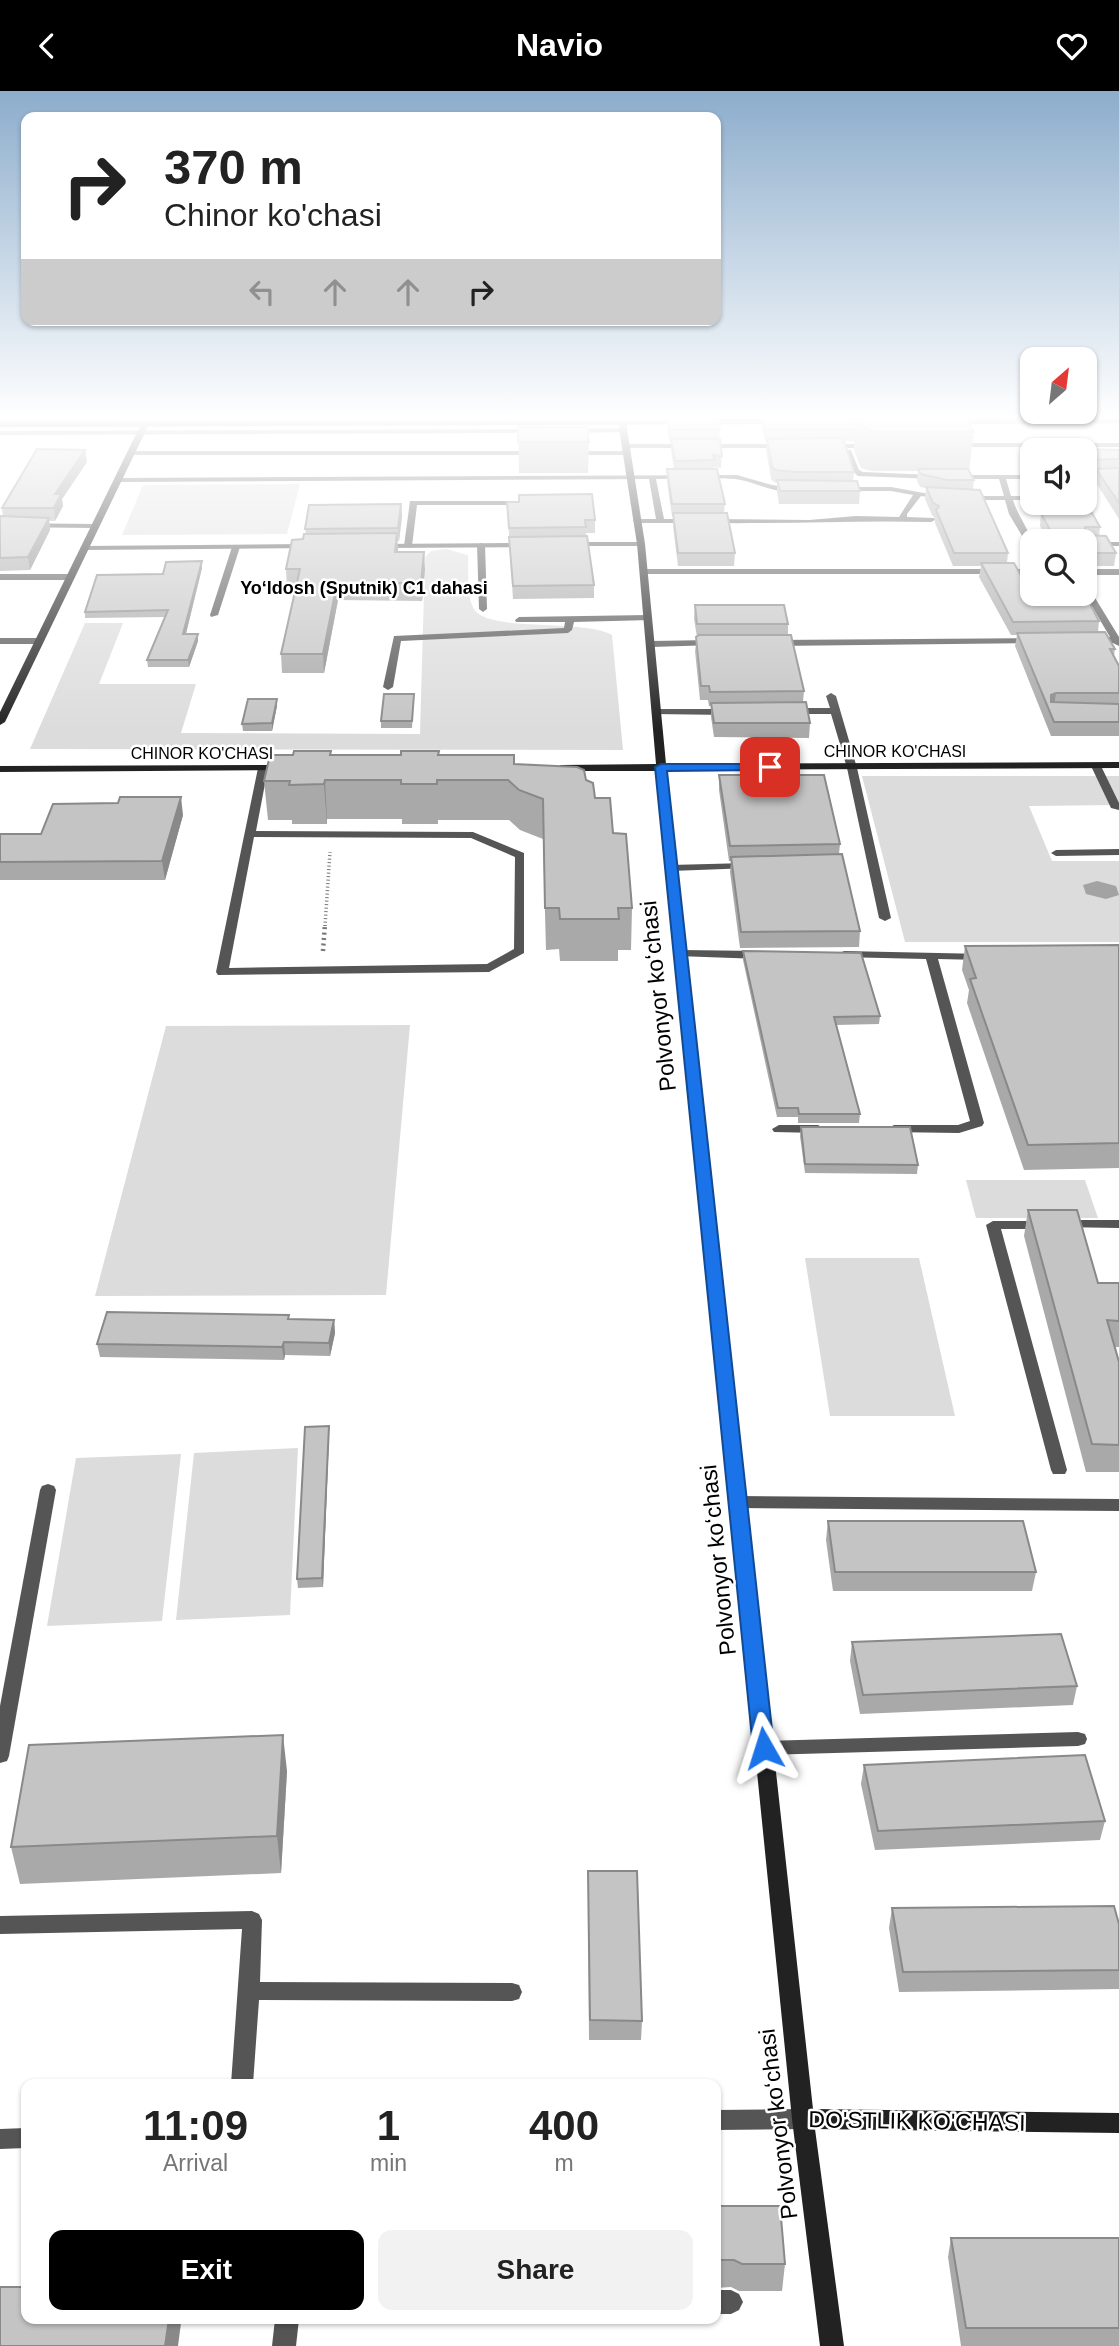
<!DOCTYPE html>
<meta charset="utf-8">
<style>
:root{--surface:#fff;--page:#f2f2f2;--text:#222;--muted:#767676;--accent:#000}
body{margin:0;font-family:Helvetica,sans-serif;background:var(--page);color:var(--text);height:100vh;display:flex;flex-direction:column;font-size:26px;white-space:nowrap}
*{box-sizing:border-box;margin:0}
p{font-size:23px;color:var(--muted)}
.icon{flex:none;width:38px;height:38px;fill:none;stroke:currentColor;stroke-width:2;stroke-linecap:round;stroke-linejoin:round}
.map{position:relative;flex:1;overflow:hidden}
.drawer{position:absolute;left:21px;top:1988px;width:700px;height:245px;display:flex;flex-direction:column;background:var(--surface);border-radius:14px;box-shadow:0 2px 5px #0004}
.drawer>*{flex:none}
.top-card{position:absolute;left:21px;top:21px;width:700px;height:214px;border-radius:14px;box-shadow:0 2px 5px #0004;background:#fff;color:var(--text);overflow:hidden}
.needle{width:46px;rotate:28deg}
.controls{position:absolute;left:1020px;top:256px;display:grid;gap:14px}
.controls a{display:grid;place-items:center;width:77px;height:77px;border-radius:14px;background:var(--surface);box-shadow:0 2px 5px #0004;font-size:35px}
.pin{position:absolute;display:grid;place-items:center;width:60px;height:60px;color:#fff;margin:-30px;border-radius:14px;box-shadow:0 4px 10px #0006}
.me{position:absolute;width:77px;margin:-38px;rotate:354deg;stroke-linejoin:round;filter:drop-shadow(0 0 5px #0008)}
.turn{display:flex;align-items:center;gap:24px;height:147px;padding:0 28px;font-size:32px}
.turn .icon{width:91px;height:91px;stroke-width:2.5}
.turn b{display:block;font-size:49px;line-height:60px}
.lanes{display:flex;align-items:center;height:66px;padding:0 28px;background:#0003;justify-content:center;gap:35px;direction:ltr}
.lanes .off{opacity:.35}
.eta{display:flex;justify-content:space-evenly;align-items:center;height:119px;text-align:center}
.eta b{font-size:42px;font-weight:600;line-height:49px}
.primary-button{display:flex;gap:14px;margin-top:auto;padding:14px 28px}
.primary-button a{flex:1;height:80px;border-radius:14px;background:var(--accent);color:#fff;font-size:28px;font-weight:600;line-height:80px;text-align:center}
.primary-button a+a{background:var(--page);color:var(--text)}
header{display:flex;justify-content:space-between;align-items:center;height:91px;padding:0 28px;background:var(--accent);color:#fff;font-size:32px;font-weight:600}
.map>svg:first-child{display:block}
.green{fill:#dcdcdc}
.water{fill:#a3a3a3}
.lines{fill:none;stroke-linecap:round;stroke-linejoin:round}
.primary-casing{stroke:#dbdbdb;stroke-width:2}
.path-far1{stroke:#777;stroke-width:3.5;stroke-dasharray:1 2.5;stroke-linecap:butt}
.path{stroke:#777;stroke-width:4.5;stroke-dasharray:2 3.5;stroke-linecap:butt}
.lane{fill:#555;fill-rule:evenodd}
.street{fill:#555;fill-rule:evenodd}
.secondary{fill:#222;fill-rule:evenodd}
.primary{fill:#000;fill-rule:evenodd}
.wall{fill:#a9a9a9}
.shaded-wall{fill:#898989}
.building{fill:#c4c4c4;stroke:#898989;stroke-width:2}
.route{fill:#1a73e8;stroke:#114b97;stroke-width:2}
.labels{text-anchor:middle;stroke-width:5;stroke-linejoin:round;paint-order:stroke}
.far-street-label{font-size:16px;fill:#000;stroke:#fff}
.far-neighbourhood-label{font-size:18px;font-weight:bold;fill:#000;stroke:#fff}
.near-street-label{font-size:23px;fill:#000;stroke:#fff}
</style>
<header><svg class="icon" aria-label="back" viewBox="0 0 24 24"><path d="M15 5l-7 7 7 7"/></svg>Navio<svg class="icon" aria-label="heart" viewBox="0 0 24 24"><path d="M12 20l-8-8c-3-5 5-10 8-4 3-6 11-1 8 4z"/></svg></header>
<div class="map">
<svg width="1119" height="2255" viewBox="0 0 1119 2255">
<rect width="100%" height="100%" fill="#fff"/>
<g class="green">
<polygon points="300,393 287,443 122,444 143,394"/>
<path d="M446,458L468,464C469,479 466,505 474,518C488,542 583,527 612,544L623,659L30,658L85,532H123L99,593H196L181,642L420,643L425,466L431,460Z"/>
<polygon points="862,685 1119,685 1119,714 1029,715 1052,770 1119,770 1119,851 905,851"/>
<polygon points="410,934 386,1204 95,1205 166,935"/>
<polygon points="966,1089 1085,1089 1098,1127 976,1127"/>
<polygon points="805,1167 919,1167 955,1325 830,1325"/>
<polygon points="298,1357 290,1524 176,1529 194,1362"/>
<polygon points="181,1363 162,1530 47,1535 76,1367"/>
</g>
<polygon class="water" points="1097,790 1116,795 1119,804 1106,808 1086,803 1083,794"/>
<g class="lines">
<defs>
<g id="primary">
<polygon points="1119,326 1119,332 945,333 941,330 945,327"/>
<polygon points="787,328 787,332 784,333 0,336 0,330"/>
</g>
</defs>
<use href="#primary" class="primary-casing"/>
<polyline class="path-far1" points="325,835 330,761"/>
<polyline class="path" points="323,860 325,833"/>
<g class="lane">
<polygon points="627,337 624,341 569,342 565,340 569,338"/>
<polygon points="535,338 538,342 0,344 0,340"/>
<polygon points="845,359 851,359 859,379 863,381 934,384 938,386 934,388 858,385 852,380"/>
<polygon points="131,360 535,360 539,362 535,364 128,364 128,360"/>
<polygon points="570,360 627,360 631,362 627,364 567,364 566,362"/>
<polygon points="1119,382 1119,386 1085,388 1085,384"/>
<path d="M737,384L772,394L800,398C781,407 755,390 735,388C709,386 682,388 656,388L664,428H692L696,430L692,432H637L633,430L634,428H656L649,388L118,391L114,389L118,387Z"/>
<path d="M954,384H1032V388H1006L1011,405H1032V409H1013C1018,426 1032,441 1032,457L1028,455L1009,423L1005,409H966L962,407L966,405H1004L999,388H951V384Z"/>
<path d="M841,396H891L946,406L942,408L921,405L907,423V426L934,427L935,429L931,431C858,429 785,433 712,432L708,430L712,428L809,429L856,425L899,426L913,404L891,400H838V396Z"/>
<polygon points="410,410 524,410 528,412 524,414 417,414 412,455 408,457 404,455"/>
<polygon points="0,432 95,433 99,435 95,437 0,436"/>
<rect x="1085" y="451" width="34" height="4"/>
<polygon points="481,452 485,454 487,518 483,521 479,518 477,454"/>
<polygon points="236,454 240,456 218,524 211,526 210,524 232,456"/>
<polygon points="644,478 1032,478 1032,483 641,483 641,479"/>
<rect x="1085" y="478" width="34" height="6"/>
<polygon points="0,483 71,483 75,486 71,489 0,489"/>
<polygon points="1085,494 1089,497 1119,546 1119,555 1113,552 1092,552 1088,549 1092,546 1110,546 1084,502"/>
<polygon points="648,524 651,525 651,529 574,531 572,539 568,542 401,550 393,596 388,599 383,596 394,545 564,537 565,531 516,531 515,529 519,526"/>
<polygon points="0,547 39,547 43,550 39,553 0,553"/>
<polygon points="1037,547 1037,551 1034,552 774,555 769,552 774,549"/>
<polygon points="712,549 717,552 715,554 651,556 646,553 651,550"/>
<polygon points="831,602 836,605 857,677 891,827 885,830 879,827 847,677 831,623 791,623 786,620 791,617 830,617 826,605"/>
<polygon points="656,618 728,618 733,621 728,624 653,623 653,619"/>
<polygon points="1096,672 1101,675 1119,712 1119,719 1111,717 1091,675"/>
<path d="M263,674L268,677L256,740L473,741L524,762V862L489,881L218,884L216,881L258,677ZM254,746L471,747L515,766L514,858L487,873L229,877Z"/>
<polygon points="1119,758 1119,764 1056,765 1051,762 1056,759"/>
<polygon points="747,772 751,773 751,777 671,780 666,777 671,774"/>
<polygon points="681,859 761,860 767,864 761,868 677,865 677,861"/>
<polygon points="844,860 985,863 987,865 981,869 938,868 984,1032 982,1035 959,1042 889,1041 887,1038 894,1034 958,1034 970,1030 926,868 840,866 840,862"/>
<polygon points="779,1034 818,1034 825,1038 818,1042 774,1041 772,1038"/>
<polygon points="1064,1129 1119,1129 1119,1137 1059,1136 1057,1133 1059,1130"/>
<polygon points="993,1130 1044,1130 1051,1134 1044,1138 1001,1138 1067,1379 1065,1383 1053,1383 1051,1379 986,1134"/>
<polygon points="48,1393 54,1395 56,1399 9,1665 7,1670 0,1672 0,1615 40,1399 42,1395"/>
<polygon points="738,1405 1119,1408 1119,1420 738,1417 732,1415 730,1411 732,1407"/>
<polygon points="1078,1641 1085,1643 1087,1648 1085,1653 1078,1655 764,1664 757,1662 755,1657 757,1652 764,1650"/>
<polygon points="252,1820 259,1823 262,1829 260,1891 512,1892 519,1894 522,1901 519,1908 512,1910 259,1909 253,1993 231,1993 242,1838 0,1843 0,1825"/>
<polygon points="803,2018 811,2021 814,2028 811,2035 803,2038 716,2039 716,2019"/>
<polygon points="26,2037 26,2057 0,2058 0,2038"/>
<polygon points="716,2199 731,2199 739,2203 743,2211 739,2219 731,2223 716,2223"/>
<polygon points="275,2228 299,2228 296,2255 272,2255"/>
</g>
<g class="street">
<polygon points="953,352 1119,352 1119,356 950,356 949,354"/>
<polygon points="623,353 786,353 790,355 786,357 626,357 622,355"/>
<polygon points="824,353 873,353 877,355 873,357 827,357 823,355"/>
<polygon points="566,451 641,451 645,453 641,455 566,455"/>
<polygon points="528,452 531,452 531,456 380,457 376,455 380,453"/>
<polygon points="307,453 311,455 310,457 84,459 80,457 84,455"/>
</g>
<g class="secondary">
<polygon points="622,329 626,331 645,453 666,673 1119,671 1119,677 666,679 813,2018 1119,2022 1119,2042 815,2038 844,2255 820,2255 792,2028 656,680 561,680 556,677 561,674 656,673 637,453 618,331"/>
<polygon points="145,331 149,333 5,631 0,634 0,621 141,333"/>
<polygon points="286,674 291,677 290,679 0,681 0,675"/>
</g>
<use href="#primary" class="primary"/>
</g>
<g class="wall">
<polygon points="856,325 965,325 974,341 969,380 974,389 973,398 1008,462 1007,472 1021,485 1099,530 1098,541 1115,558 1114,565 1119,575 1119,645 1051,645 1015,555 1017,544 1011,544 979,486 981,475 953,475 935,432 935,427 932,424 925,408 926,397 920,396 917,390 918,380 871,380 861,377 854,359 854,350 844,350 854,381 853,390 860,400 859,413 779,413 777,401 777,392 774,391 771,388 766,359 767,350 765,350 762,337 763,326"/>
<polygon points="667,326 720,338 719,348 722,365 721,377 714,376 714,378 725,413 724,422 735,462 734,475 678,475 673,435 673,425 672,425 667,391 667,378 674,378 671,360 671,350 669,350 667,337"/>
<polygon points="518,336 589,351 588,382 519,382"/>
<polygon points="85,359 87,371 62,408 63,415 55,430 49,430 50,439 30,479 0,480 0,425 3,426 2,417"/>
<polygon points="1085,359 1119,359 1119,428 1095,390 1096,381 1089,381 1085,375"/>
<polygon points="507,411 595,429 595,442 586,442 594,494 594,507 513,508"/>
<polygon points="401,413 402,425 399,450 397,450 398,461 425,478 422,510 338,509 324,582 282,582 281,563 296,496 287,496 286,478 306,443 305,438"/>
<polygon points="1041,422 1100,436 1099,445 1116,462 1114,475 1085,475 1085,450 1048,450 1040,435"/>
<polygon points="202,477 186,543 198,550 189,576 148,576 147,569 165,526 85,527 85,521 163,483"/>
<polygon points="695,514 788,533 788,544 804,600 803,611 810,632 809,647 714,646 711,626 711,615 709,615 708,609 700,609 695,560 697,546 694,528"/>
<polygon points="414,603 412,637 381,637 381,630"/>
<polygon points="277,608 277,615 272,640 243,640 242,633"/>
<polygon points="331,664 439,664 514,673 586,689 613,742 632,817 631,859 618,859 618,870 560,870 559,858 546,859 543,748 520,739 509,729 438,729 438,733 402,733 402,728 327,728 327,733 292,733 292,729 268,729 264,690"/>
<polygon points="719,684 840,753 839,763 860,840 859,856 740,857 730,781 731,770 729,770 719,699"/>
<polygon points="183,724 165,789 0,789 0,743 41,743"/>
<polygon points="1119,854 1119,1077 1024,1079 967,912 969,899 962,879 965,855"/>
<polygon points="743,860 880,925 879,933 836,934 860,1023 859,1032 798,1032 798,1026 777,1026 743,869"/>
<polygon points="801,1036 918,1074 917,1083 805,1082 800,1045"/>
<polygon points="1028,1119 1098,1192 1119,1192 1119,1256 1115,1256 1119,1271 1119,1381 1086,1381 1024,1145"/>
<polygon points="289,1224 289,1228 334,1229 335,1242 330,1265 285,1264 284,1269 100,1266 97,1253"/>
<polygon points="329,1344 323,1496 298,1497 297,1488"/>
<polygon points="828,1430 1036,1481 1032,1500 833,1500 826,1449"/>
<polygon points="852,1551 1077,1595 1073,1614 860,1623 850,1570"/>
<polygon points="864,1674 1105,1730 1100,1749 875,1759 861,1693"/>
<polygon points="287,1680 281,1782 20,1793 11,1756"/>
<polygon points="588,1799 642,1930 641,1949 589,1949"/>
<polygon points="892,1817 1119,1833 1119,1898 899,1901 889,1837"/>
<polygon points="716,2115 785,2173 782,2200 739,2200 731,2196 716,2197"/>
<polygon points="951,2147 1119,2147 1119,2255 961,2255 948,2166"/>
</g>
<g class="shaded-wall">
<polygon points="85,359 87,371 62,408 63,415 55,430 54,417 55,403"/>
<polygon points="401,413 402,425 399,450 398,437"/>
<polygon points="49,427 50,439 30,479 28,466"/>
<polygon points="397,442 398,459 396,479 395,461"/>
<polygon points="424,461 425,478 422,510 421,492"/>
<polygon points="202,470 202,477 184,550 183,543"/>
<polygon points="337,492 338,509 324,582 323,563"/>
<polygon points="198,543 198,550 189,576 188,569"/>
<polygon points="1056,602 1054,616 1049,618 1051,604"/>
<polygon points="277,608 277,615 272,640 272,632"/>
<polygon points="325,689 327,728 327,733 324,693"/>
<polygon points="181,706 183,724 165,789 162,770"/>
<polygon points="334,1229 335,1242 330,1265 329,1252"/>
<polygon points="284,1251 285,1264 284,1269 282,1256"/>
<polygon points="329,1335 329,1344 323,1496 322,1487"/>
<polygon points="283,1644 287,1680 281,1782 277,1745"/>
<polygon points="718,2169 716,2197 716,2173"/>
<polygon points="169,2228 180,2228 181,2232 178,2255 165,2255"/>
</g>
<g class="building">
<polygon points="856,325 855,338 765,338 763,326"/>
<polygon points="859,325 965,325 974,341 875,341 864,338"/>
<polygon points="667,326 718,326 720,338 670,339"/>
<polygon points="518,336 587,336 589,351 518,351"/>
<polygon points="843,347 854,381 795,381 775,379 772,376 767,348"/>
<polygon points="671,348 720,348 722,365 713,364 715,369 675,370"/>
<polygon points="37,358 85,359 55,403 61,403 54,417 2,417"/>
<polygon points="1083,358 1119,359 1119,368 1091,369 1085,359"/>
<polygon points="1119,377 1119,412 1096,378"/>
<polygon points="667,378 717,378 725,413 672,413"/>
<polygon points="918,378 968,378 974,389 947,389 921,383"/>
<polygon points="777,389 857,390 860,400 780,400"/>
<polygon points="926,396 980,399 1008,462 954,462 936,419 939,415 933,412"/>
<polygon points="592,403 595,429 585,429 586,436 509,437 507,411 519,411 519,404"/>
<polygon points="401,413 398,437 305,438 309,414"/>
<polygon points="673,422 727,422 735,462 678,462"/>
<polygon points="1041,422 1092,422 1100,436 1085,436 1085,444 1106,445 1116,462 1085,462 1085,450 1056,450"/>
<polygon points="0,425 49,427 28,466 0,467"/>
<polygon points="397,442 395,461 424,461 421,492 337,492 323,563 281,563 300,478 286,478 292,449 303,448 304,443"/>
<polygon points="587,445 594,494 513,495 509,446"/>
<polygon points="202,470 183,543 198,543 188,569 147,569 168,519 85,521 97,484 163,483 166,471"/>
<polygon points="981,472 1014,472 1021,485 1032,485 1032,502 1084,502 1099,530 1013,531"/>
<polygon points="695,514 784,514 788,533 697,533"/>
<polygon points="1105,541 1115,558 1110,558 1119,575 1119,602 1056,602 1051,604 1051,611 1119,613 1119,631 1054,631 1017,542"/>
<polygon points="699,544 791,544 804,600 710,601 709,595 701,595 696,546"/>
<polygon points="384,603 414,603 412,630 381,630"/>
<polygon points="248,608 277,608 272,632 242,633"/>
<polygon points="806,611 810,632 714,632 711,612"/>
<polygon points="294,660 331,660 330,664 401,664 401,660 439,660 438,664 514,664 514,673 577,676 584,679 586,689 593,692 595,707 610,707 613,742 626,743 632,817 618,817 619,828 560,828 559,817 545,817 543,708 519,699 508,689 437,689 437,693 401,693 401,689 325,689 324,693 289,694 290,690 264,690 270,664 293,664"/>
<polygon points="719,684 824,684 840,753 730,755"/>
<polygon points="120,706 181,706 162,770 0,771 0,743 41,743 53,713 118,712"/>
<polygon points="842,763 860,840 741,841 731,766"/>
<polygon points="1119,854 1119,1052 1028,1054 970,888 976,887 965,855"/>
<polygon points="743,860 861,862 880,925 834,926 860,1023 799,1023 798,1017 778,1017"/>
<polygon points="801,1036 910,1036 918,1074 805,1073"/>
<polygon points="1028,1119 1077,1119 1098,1192 1119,1192 1119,1230 1107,1229 1119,1271 1119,1354 1092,1353"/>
<polygon points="107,1221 289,1224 288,1228 334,1229 329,1252 284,1251 282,1256 97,1253"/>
<polygon points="329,1335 322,1487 297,1488 305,1336"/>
<polygon points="828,1430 1023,1430 1036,1481 835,1481"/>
<polygon points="1061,1543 1077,1595 863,1604 852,1551"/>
<polygon points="283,1644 277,1745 11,1756 29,1654"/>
<polygon points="1085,1664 1105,1730 878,1740 864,1674"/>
<polygon points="588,1780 637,1780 642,1930 590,1929"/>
<polygon points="1114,1815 1119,1833 1119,1879 903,1881 892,1817"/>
<polygon points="716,2115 780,2115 785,2173 742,2173 734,2169 718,2169 716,2173"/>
<polygon points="951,2147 1119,2147 1119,2237 966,2237"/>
<polygon points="0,2196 26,2196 26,2228 169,2228 165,2255 0,2255"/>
</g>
<linearGradient id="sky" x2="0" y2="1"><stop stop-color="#8cadcc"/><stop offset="0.51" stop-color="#fff"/><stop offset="1" stop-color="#fff" stop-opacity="0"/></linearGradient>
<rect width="1119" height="640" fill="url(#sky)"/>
<polygon class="route" points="770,673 776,676 774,679 667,680 774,1657 771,1663 764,1665 756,1663 753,1657 655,676 661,673"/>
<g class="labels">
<g class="far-street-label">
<text x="895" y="666">CHINOR KO'CHASI</text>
<text x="202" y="668">CHINOR KO'CHASI</text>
</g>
<g class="far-neighbourhood-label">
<text x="364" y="503">Yo‘ldosh (Sputnik) C1 dahasi</text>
</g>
<g class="near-street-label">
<text transform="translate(658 905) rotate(-96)" y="8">Polvonyor koʻchasi</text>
<text transform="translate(718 1469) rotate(-96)" y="8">Polvonyor koʻchasi</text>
<text transform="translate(917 2030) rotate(1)" y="8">DO'STLIK KO'CHASI</text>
<text transform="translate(778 2033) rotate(-97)" y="8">Polvonyor koʻchasi</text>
</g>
</g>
</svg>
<div class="controls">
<a><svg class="needle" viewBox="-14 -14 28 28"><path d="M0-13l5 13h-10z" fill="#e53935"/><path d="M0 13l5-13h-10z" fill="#767676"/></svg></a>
<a><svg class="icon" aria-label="sound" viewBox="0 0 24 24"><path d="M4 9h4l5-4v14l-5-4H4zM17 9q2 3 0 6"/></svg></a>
<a><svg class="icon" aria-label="search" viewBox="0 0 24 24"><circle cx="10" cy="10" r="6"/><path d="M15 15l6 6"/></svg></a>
</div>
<div class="pin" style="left:770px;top:676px;background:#d93025"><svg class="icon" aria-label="arrive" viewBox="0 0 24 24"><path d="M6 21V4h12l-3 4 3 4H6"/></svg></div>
<svg class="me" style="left:764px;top:1657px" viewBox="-20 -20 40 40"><path d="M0-17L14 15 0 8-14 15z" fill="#1a73e8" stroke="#fff" stroke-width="4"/></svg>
<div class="top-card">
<div class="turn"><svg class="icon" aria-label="right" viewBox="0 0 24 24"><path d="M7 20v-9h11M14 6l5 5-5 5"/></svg><div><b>370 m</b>Chinor ko'chasi</div></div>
<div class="lanes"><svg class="icon off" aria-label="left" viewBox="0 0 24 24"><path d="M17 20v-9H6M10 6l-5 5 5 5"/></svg><svg class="icon off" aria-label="ahead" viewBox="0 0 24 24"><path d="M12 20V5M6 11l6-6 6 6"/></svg><svg class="icon off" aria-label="ahead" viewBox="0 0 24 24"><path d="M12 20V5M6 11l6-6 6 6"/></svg><svg class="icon" aria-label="right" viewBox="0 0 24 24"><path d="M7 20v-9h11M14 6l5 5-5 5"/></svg></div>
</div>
<section class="drawer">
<div class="eta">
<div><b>11:09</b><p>Arrival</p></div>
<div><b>1</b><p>min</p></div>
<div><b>400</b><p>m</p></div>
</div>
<div class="primary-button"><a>Exit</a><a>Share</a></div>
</section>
</div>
